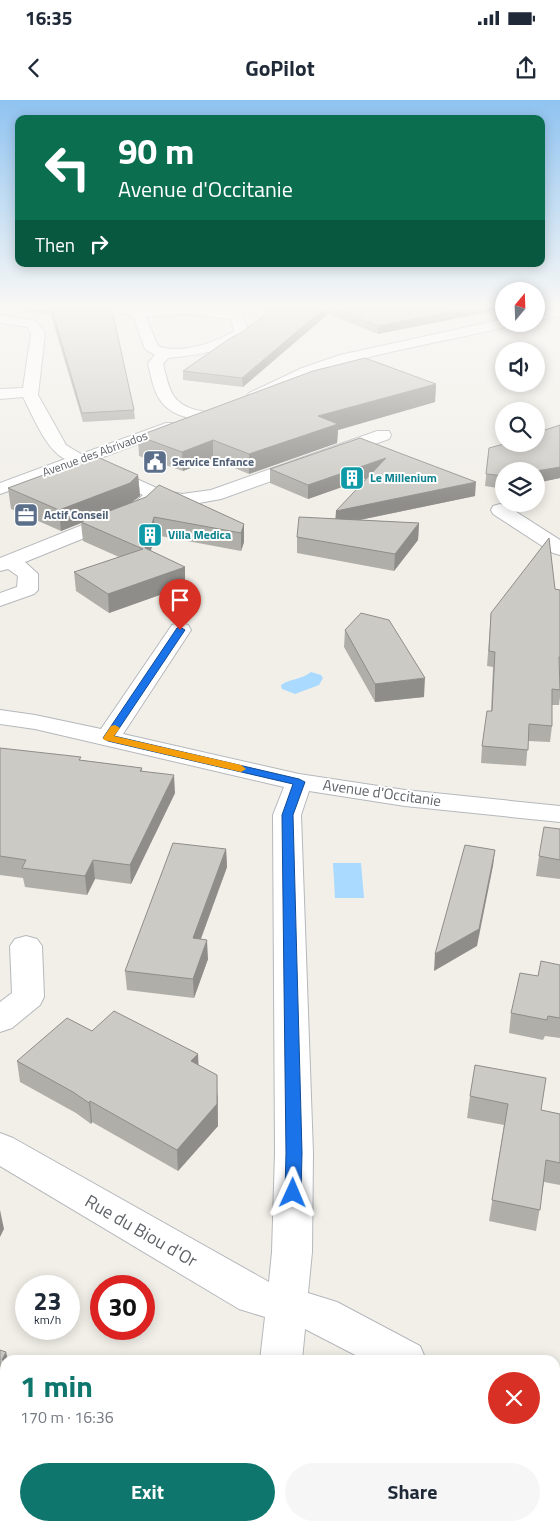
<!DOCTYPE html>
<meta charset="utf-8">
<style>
:root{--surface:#fff;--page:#f6f6f7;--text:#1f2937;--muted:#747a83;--accent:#0f766e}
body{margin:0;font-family:"Titillium Web",sans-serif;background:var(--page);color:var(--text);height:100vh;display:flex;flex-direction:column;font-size:19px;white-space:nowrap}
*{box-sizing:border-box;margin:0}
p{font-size:16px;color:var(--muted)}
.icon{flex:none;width:28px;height:28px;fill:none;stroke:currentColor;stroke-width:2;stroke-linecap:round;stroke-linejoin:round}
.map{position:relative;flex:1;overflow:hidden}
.panel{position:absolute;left:0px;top:1255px;width:560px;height:176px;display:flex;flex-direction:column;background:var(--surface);border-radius:15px 15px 0 0;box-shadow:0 2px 12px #0003}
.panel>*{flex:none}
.guide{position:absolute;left:15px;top:15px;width:530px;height:152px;border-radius:10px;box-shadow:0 2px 12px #0003;background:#0b6e4f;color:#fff;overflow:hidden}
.needle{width:32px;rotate:19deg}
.buttons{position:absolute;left:495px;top:182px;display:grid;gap:10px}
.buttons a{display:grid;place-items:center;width:50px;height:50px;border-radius:50%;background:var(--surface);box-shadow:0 2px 12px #0003;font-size:25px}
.speed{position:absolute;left:15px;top:1175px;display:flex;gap:10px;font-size:25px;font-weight:700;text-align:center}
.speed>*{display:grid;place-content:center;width:65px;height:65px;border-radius:50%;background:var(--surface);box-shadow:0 2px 12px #0003;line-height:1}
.speed small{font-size:12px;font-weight:400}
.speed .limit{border:8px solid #d22;background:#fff;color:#111}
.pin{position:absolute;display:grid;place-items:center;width:42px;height:42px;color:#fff;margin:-51px -21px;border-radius:50% 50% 50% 0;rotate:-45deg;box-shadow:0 0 5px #0007}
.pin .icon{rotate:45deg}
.me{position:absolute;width:55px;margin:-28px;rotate:1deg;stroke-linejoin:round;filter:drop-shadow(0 0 4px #0008)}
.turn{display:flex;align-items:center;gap:18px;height:105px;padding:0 20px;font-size:22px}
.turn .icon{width:65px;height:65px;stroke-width:2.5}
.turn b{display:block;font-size:35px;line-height:42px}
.then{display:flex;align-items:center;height:48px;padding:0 20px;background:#0003;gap:10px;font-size:19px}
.round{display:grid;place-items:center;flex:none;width:52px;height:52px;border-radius:26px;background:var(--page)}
.head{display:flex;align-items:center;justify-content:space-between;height:85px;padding:0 20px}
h1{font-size:30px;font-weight:700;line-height:38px;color:var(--accent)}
.button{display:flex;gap:10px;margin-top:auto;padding:10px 20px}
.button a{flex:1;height:58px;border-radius:30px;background:var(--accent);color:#fff;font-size:20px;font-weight:700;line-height:58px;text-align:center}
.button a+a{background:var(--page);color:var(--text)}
.status{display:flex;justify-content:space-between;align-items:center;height:35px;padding:0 25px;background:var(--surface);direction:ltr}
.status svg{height:14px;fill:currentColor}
header{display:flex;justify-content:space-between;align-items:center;height:65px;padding:0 20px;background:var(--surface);font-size:22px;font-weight:700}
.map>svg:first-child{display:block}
.water{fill:#aadaff}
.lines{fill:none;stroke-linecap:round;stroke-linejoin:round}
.minor-casing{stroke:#b5b8bc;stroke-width:2}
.minor{fill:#fff;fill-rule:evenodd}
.wall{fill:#afaea9}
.shaded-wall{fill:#8f8d8a}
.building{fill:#cccac5;stroke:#8f8d8a}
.route{fill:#1a73e8;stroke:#114b97}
.slow{fill:#f59e0b}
.labels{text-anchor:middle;stroke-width:4;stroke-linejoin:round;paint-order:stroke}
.far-street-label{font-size:12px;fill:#5f6368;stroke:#fff}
.far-service-label{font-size:12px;font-weight:bold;fill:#4e5e75;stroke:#fff;text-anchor:start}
.far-culture-label{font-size:12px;font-weight:bold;fill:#0d838f;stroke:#fff;text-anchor:start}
.street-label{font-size:15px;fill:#5f6368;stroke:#fff}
.near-street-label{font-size:18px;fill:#5f6368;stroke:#fff}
</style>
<div class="status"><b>16:35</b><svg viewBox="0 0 49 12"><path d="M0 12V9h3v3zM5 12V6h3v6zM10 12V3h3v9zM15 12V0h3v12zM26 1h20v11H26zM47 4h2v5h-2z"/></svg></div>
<header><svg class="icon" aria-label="back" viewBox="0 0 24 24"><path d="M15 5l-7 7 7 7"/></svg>GoPilot<svg class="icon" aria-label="share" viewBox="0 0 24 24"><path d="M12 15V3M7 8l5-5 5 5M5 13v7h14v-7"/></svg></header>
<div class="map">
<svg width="560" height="1431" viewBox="0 0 560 1431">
<rect width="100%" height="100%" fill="#f1efe8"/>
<g class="water">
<path d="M311,572L321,575L323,578L319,585L295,594L282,589L281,585C291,578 301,580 311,572Z"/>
<polygon points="333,763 361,763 364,798 335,798"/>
</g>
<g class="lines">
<defs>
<g id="minor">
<path d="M96,205H120L142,210L173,206L202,207L242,213L248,233C234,251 189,256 168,258L163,264C169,287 170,303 196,310C202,311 207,311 210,316L208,319C201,321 196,319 189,318C157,310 154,291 148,263L155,255L145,249L133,216L114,211L96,210L94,207ZM188,214L231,219L234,231C214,243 180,255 158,246L146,217Z"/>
<polygon points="560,208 560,216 536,221 536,213"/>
<path d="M0,215L36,221L45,233L38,295L66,345L81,354L166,323H178L180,326L178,329L95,360L161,390L182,394L211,390L377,331H389L391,335L389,339L221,399L182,406L159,400L146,413L25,462L38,474V490L34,494L0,506V493L17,487L18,476L8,469L0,471V458L132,405L143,395L79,366L0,394V383L65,359C46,350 33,316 23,297L0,299V289L23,288L31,233L27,227L0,223Z"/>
<path d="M504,219V224H510L509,226C445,242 378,251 316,273C299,279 266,303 249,299L247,296L249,293L302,268L340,255Z"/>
<polygon points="500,404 507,406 560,440 560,455 553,453 493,414 491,410 493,406"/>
<polygon points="180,523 188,525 191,530 123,634 299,674 405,690 560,706 560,722 405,706 309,691 301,715 313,1053 312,1152 308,1193 337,1202 420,1246 426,1260 365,1260 305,1229 302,1260 260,1260 265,1217 239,1209 0,1066 0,1033 13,1038 269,1182 272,1152 275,1053 273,715 284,687 35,629 0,624 0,610 35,615 101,629 172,525"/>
<polygon points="26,836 37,839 42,846 44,897 40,905 12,928 0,932 0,902 12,893 10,846 15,839"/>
<polygon points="555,1319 560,1321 560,1366 555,1364"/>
<polygon points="242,1426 290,1426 289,1431 241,1431"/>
</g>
</defs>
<use href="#minor" class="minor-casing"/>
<use href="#minor" class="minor"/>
</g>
<g class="wall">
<polygon points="19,205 111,205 134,310 135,319 83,322 51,215 20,210"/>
<polygon points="274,205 504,205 378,234 328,214 243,287 183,280 183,271 242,232 266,214 266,211"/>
<polygon points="436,284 435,302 338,330 337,343 249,374 213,359 183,371 139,356 138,336"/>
<polygon points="360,338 475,396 360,420 419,423 418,440 394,471 297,453 297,437 335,419 366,378 308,399 270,383 270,369"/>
<polygon points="489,348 560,378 536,383 536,371 504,371 504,389 485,386"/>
<polygon points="138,375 140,396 132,402 244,424 244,442 241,451 155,435 151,451 185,486 109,513 76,491 74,472 119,457 83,441 81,423 61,431 11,409 8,388"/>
<polygon points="555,489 560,490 560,597 559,605 552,605 552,626 550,642 528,641 526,666 481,663 482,646 491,611 493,567 487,566 491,513"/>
<polygon points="345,530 424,597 375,602 344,547"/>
<polygon points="0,648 81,660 142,668 142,671 175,693 131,784 95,779 87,795 25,787 23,778 0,775"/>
<polygon points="560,729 560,779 536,776 539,756"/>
<polygon points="226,749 227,767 201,839 208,859 194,898 127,890 125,871"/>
<polygon points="560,865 560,938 545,936 543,940 509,933 511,913 538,876"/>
<polygon points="92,931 198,964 218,996 218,1026 178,1071 92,1022 91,1024 76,1013 20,982 17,961"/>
<polygon points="470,996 560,1014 560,1085 544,1082 536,1131 489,1121 504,1025 467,1018"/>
<polygon points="0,1250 5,1260 5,1355 0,1354"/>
</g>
<g class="shaded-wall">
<polygon points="328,205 328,214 243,287 242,278"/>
<polygon points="486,205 504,205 504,209 378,234 378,226"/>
<polygon points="436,284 435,302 338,330 337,343 249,374 249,354 318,316"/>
<polygon points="213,340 213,359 183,371 182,352"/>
<polygon points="386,358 385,372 308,399 308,385"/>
<polygon points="560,367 560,378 536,383 536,371"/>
<polygon points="138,375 140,396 131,403 81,422 81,423 61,431 59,410"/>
<polygon points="476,382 475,396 335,425 336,411"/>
<polygon points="154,417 155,435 146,467 145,448"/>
<polygon points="419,423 418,440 394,471 395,454"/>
<polygon points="244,424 244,442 241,451 241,433"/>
<polygon points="185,467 185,486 109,513 108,494"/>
<polygon points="425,578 424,597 375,602 375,584"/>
<polygon points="174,675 175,693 131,784 130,765"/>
<polygon points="226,749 227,767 194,857 193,838"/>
<polygon points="495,750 493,766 477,846 434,871 435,854"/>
<polygon points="93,760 95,779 87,795 85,776"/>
<polygon points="207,840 208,859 194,898 193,879"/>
<polygon points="198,954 199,975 191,961"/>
<polygon points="217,975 218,1026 178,1071 177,1050"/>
<polygon points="90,1001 92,1022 91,1024 89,1003"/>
<polygon points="0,1110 4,1129 0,1137"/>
<polygon points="6,1252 8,1260 5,1260 5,1272 2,1260"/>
</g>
<g class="building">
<polygon points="37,205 111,205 134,310 82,313 51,207"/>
<polygon points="274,205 486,205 378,226 328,205 242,278 183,271 229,239 242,232 270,211 266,211"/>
<polygon points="365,258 436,284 318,316 338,324 249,354 213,340 182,352 138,336 313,271"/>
<polygon points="560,325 560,367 536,371 504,371 504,376 486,374 489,348 504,344 536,344 536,333"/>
<polygon points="360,338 476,382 336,411 386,358 308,385 270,369"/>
<polygon points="95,356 138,375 130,383 59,410 8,388"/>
<polygon points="159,385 244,424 241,433 154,417 145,448 185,467 108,494 74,472 143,449 81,422 146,397"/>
<polygon points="299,417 419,423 395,454 297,437"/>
<polygon points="549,438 555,489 560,490 560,557 559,557 560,590 552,589 552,626 529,624 528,650 482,646 487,611 492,611 495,552 489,551 491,513"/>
<polygon points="361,513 389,520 425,578 375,584 345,530"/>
<polygon points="0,648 81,657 79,660 142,668 140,671 174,675 130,765 93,760 85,776 22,768 26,760 0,756"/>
<polygon points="544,727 560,729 560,760 539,756"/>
<polygon points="173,743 226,749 193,838 207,840 193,879 125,871"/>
<polygon points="465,745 495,750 479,829 435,854"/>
<polygon points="541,861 560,865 560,918 548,916 547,920 511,913 520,873 538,876"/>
<polygon points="114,911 198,954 191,961 217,975 217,1004 177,1050 90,1001 89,1003 73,992 17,961 67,918 92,931"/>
<polygon points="475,965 546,978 541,1010 560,1014 560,1063 546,1060 540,1110 492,1100 508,1004 470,996"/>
<polygon points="0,1250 6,1252 2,1260 5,1260 5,1335 0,1334"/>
<polygon points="22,1426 112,1426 111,1431 20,1431"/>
<polygon points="365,1426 528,1426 536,1431 362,1431"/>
</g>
<linearGradient id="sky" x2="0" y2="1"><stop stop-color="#8fc3f1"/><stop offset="0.51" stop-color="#f9f8f5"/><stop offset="1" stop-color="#f9f8f5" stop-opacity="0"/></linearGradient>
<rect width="560" height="405" fill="url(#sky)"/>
<polygon class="route" points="180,527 185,530 114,636 299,679 305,682 293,715 302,1053 301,1093 299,1097 293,1099 288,1097 285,1093 286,1053 282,715 293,684 108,641 103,638 177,528"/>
<polygon class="slow" points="115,625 120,628 114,636 241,665 246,669 241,672 104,640 103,638 111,626"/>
<defs>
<symbol id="civic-square" viewBox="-11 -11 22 22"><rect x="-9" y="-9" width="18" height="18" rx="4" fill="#5c6f8a" stroke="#fff"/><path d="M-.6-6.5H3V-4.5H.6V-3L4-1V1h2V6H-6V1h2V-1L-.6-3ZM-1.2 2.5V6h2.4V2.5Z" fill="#fff"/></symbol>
<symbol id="building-square" viewBox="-11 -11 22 22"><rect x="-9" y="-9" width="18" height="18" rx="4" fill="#0f9aa8" stroke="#fff"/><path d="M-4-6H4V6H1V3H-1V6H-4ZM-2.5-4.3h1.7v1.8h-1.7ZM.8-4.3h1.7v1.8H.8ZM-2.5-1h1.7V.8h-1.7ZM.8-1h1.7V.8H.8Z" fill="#fff"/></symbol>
<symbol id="office-square" viewBox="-11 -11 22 22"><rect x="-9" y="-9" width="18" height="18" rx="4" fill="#5c6f8a" stroke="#fff"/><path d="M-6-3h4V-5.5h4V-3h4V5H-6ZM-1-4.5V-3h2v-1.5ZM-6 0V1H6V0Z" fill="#fff"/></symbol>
</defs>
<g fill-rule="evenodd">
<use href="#civic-square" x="141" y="348" width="28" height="28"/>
<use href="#building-square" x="338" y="364" width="28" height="28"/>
<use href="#office-square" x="12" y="401" width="28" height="28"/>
<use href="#building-square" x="136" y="421" width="28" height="28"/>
</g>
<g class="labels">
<g class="far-street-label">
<text transform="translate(95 354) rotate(-20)" y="4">Avenue des Abrivados</text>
</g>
<g class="far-service-label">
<text x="172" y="366">Service Enfance</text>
<text x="44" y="419">Actif Conseil</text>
</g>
<g class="far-culture-label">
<text x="370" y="382">Le Millenium</text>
<text x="168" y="439">Villa Medica</text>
</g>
<g class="street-label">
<text transform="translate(382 693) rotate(8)" y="5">Avenue d'Occitanie</text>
</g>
<g class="near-street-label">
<text transform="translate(141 1131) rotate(30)" y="6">Rue du Biou d'Or</text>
</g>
</g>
</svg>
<div class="buttons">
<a><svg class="needle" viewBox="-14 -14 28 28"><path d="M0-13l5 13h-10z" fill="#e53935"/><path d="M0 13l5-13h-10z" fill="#747a83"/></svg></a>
<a><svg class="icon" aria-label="sound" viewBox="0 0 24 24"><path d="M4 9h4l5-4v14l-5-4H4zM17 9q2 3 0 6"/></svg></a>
<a><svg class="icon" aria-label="search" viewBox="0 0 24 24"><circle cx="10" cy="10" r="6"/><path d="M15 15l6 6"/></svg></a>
<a><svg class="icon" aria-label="layers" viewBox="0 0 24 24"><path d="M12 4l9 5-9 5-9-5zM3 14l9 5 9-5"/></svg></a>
</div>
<div class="speed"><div>23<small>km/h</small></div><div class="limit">30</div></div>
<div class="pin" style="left:180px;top:530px;background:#d93025"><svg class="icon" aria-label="arrive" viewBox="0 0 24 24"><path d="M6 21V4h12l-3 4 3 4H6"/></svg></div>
<svg class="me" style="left:293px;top:1093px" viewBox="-20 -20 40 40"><path d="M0-17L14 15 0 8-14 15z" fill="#1a73e8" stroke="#fff" stroke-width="4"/></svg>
<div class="guide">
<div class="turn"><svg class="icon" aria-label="left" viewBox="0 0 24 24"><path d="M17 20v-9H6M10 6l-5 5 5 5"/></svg><div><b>90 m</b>Avenue d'Occitanie</div></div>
<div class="then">Then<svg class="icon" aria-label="right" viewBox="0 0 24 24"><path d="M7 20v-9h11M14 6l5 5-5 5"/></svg></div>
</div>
<section class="panel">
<div class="head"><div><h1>1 min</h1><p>170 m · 16:36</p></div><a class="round" style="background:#d93025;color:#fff"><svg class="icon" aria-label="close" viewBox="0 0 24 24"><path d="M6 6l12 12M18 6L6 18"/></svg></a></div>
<div class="button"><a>Exit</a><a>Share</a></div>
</section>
</div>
